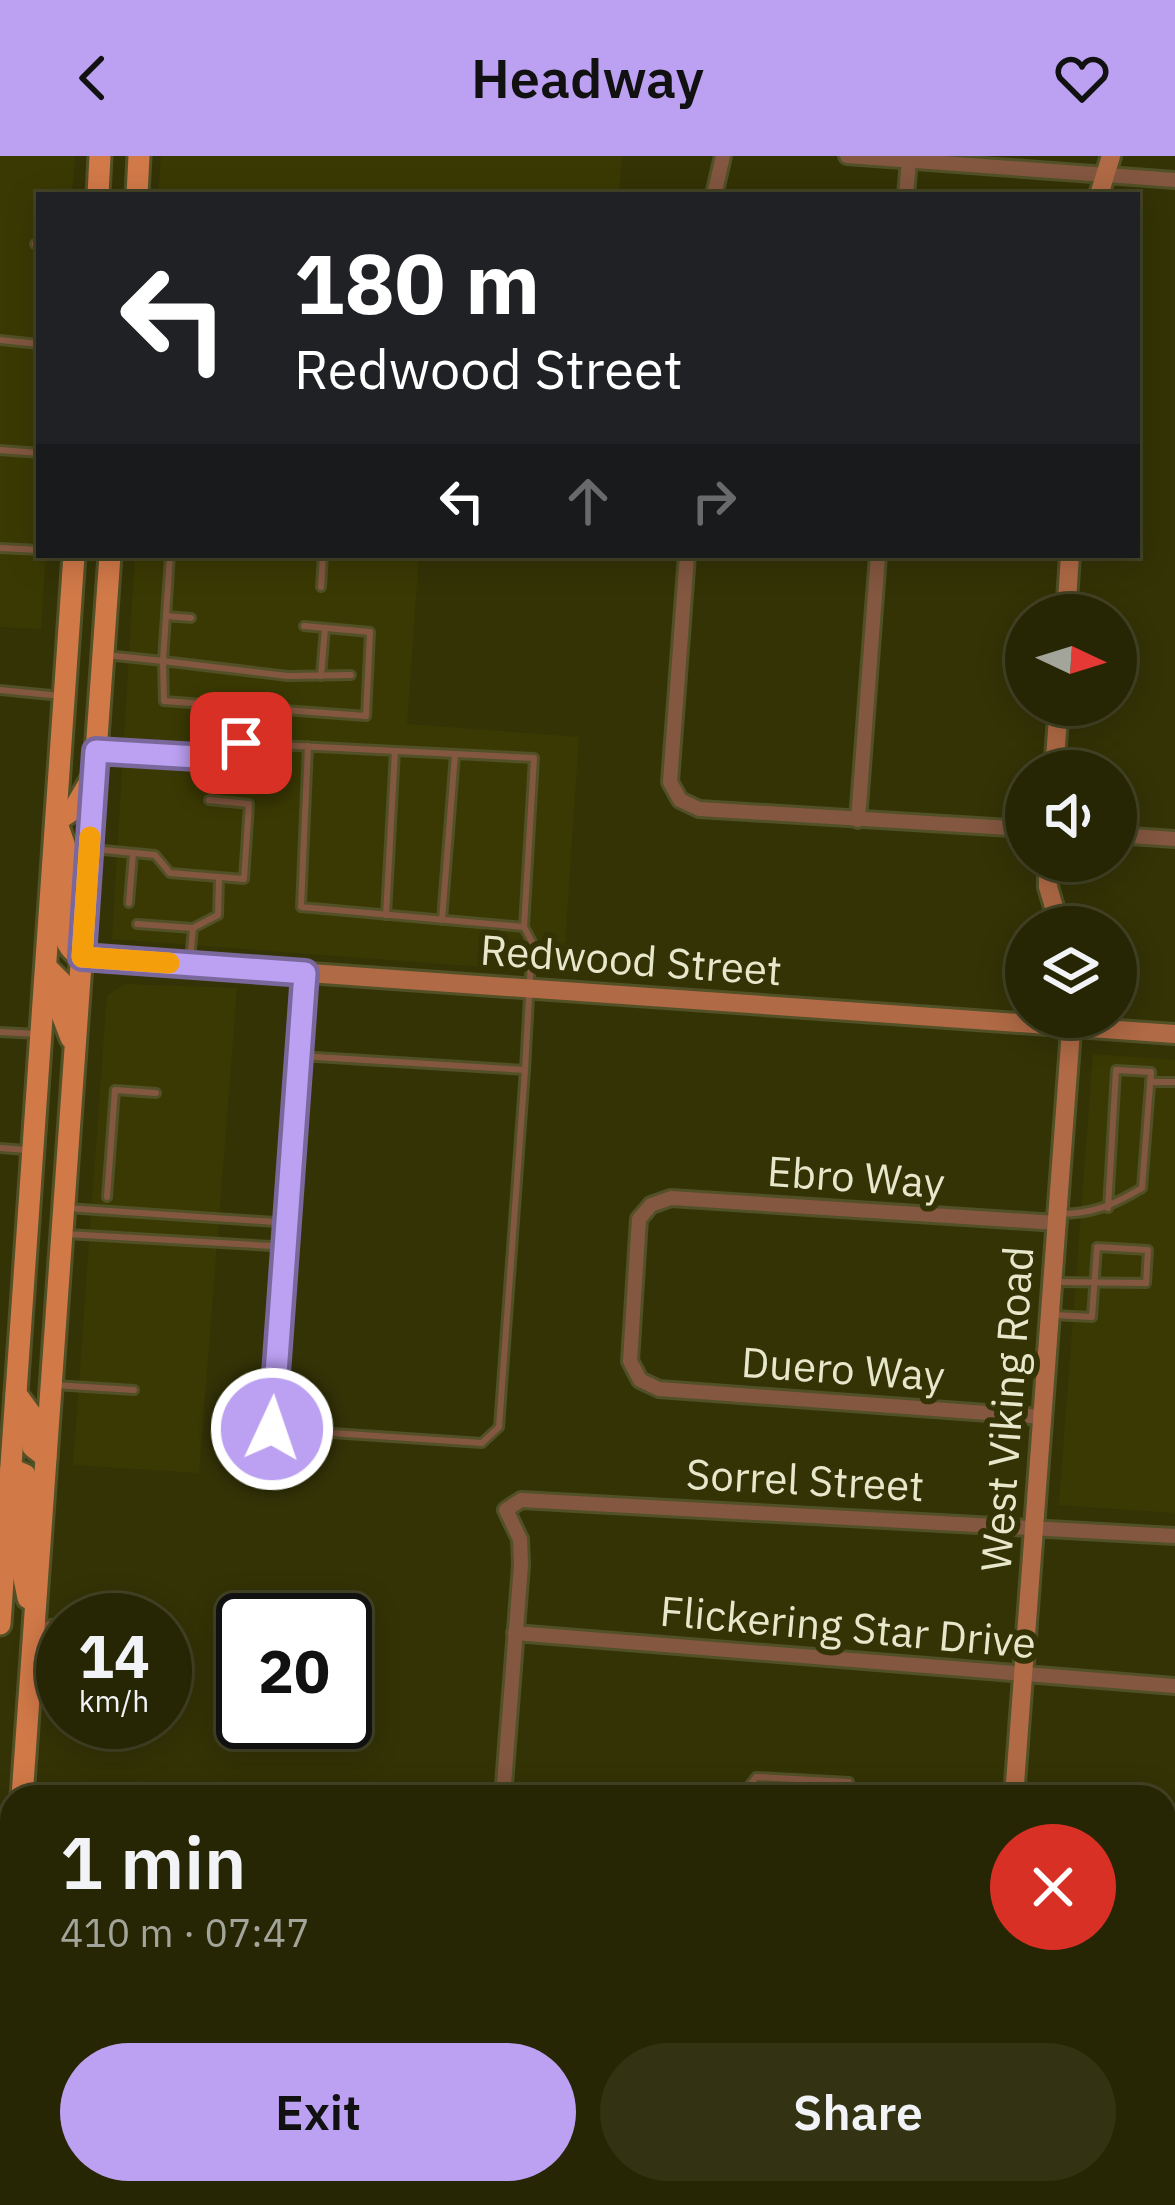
<!DOCTYPE html>
<meta charset="utf-8">
<style>
:root{--surface:#272604;--page:#333213;--text:#f1f3f6;--muted:#a4a59a;--line:#434326;--accent:#bca0f2}
body{margin:0;font-family:"IBM Plex Sans",sans-serif;background:var(--page);color:var(--text);height:100vh;display:flex;flex-direction:column;font-size:45px;white-space:nowrap}
*{box-sizing:border-box;margin:0}
p{font-size:39px;color:var(--muted)}
.icon{flex:none;width:66px;height:66px;fill:none;stroke:currentColor;stroke-width:2;stroke-linecap:round;stroke-linejoin:round}
.map{position:relative;flex:1;overflow:hidden}
.drawer{position:absolute;left:0px;top:1629px;width:1176px;height:420px;display:flex;flex-direction:column;background:var(--surface);border-radius:36px 36px 0 0;box-shadow:0 6px 30px #0003,0 0 0 3px var(--line)}
.drawer>*{flex:none}
.hud{position:absolute;left:36px;top:36px;width:1104px;height:366px;border-radius:0px;box-shadow:0 6px 30px #0003,0 0 0 3px var(--line);background:#202124;color:#fff;overflow:hidden}
.needle{width:78px;rotate:94deg}
.tools{position:absolute;left:1005px;top:438px;display:grid;gap:24px}
.tools a{display:grid;place-items:center;width:132px;height:132px;border-radius:50%;background:var(--surface);box-shadow:0 6px 30px #0003,0 0 0 3px var(--line);font-size:60px}
.speed{position:absolute;left:36px;top:1437px;display:flex;gap:24px;font-size:60px;font-weight:700;text-align:center}
.speed>*{display:grid;place-content:center;width:156px;height:156px;border-radius:50%;background:var(--surface);box-shadow:0 6px 30px #0003,0 0 0 3px var(--line);line-height:1}
.speed small{font-size:30px;font-weight:400}
.speed .limit{border:6px solid #111;border-radius:18px;background:#fff;color:#111}
.pin{position:absolute;display:grid;place-items:center;width:102px;height:102px;color:#fff;margin:-51px;border-radius:24px;box-shadow:0 6px 18px #0006}
.me{position:absolute;width:132px;margin:-66px;rotate:3deg;stroke-linejoin:round;filter:drop-shadow(0 0 9px #0008)}
.turn{display:flex;align-items:center;gap:42px;height:252px;padding:0 60px;font-size:54px}
.turn .icon{width:156px;height:156px;stroke-width:2.5}
.turn b{display:block;font-size:84px;line-height:102px}
.lanes{display:flex;align-items:center;height:114px;padding:0 60px;background:#0003;justify-content:center;gap:60px;direction:ltr}
.lanes .off{opacity:.35}
.round{display:grid;place-items:center;flex:none;width:126px;height:126px;border-radius:63px;background:var(--page)}
.head{display:flex;align-items:center;justify-content:space-between;height:204px;padding:0 60px}
h1{font-size:72px;font-weight:600;line-height:90px}
.action{display:flex;gap:24px;margin-top:auto;padding:24px 60px}
.action a{flex:1;height:138px;border-radius:72px;background:var(--accent);color:#111;font-size:48px;font-weight:600;line-height:138px;text-align:center}
.action a+a{background:var(--page);color:var(--text)}
header{display:flex;justify-content:space-between;align-items:center;height:156px;padding:0 60px;background:var(--accent);color:#111;font-size:54px;font-weight:600}
.map>svg:first-child{display:block}
.built{fill:#3b3903}
.lines{fill:none;stroke-linecap:round;stroke-linejoin:round}
.lane-casing{stroke:#515026;stroke-width:12}
.street-casing{stroke:#515026;stroke-width:20}
.secondary-casing{stroke:#515026;stroke-width:24}
.primary-casing{stroke:#515026;stroke-width:27}
.lane{stroke:#835740;stroke-width:6}
.street{stroke:#835740;stroke-width:14}
.secondary{stroke:#b06a45;stroke-width:18}
.primary{stroke:#d27948;stroke-width:21}
.route-casing{stroke:#7a689d;stroke-width:30}
.route{stroke:#bca0f2;stroke-width:21}
.slow{stroke:#f59e0b;stroke-width:21}
.labels{text-anchor:middle;stroke-width:12;stroke-linejoin:round;paint-order:stroke}
.street-label{font-size:42px;fill:#e7e8cb;stroke:#343306}
</style>
<header><svg class="icon" aria-label="back" viewBox="0 0 24 24"><path d="M15 5l-7 7 7 7"/></svg>Headway<svg class="icon" aria-label="heart" viewBox="0 0 24 24"><path d="M12 20l-8-8c-3-5 5-10 8-4 3-6 11-1 8 4z"/></svg></header>
<div class="map">
<svg width="1175" height="2049" viewBox="0 0 1175 2049">
<rect width="100%" height="100%" fill="#343306"/>
<g class="built">
<polygon points="0,0 75,0 72,39 39,39 39,399 46,399 41,473 0,471"/>
<polygon points="161,0 622,0 619,39 158,39"/>
<polygon points="135,399 419,399 407,568 579,581 563,817 112,783"/>
<polygon points="125,828 237,832 199,1317 73,1309 107,840"/>
<polygon points="1093,898 1175,904 1175,1357 1059,1349"/>
<polygon points="17,2037 216,2037 216,2049 16,2049"/>
</g>
<g class="lines">
<defs>
<g id="lane">
<polyline points="35,88 39,88"/>
<polyline points="0,184 39,188"/>
<polyline points="0,294 39,297"/>
<polyline points="0,392 39,394"/>
<polyline points="321,431 323,399"/>
<polyline points="166,460 191,462"/>
<polyline points="304,470 370,476 366,560 164,545 163,505 288,520 351,519"/>
<polyline points="106,499 163,505 170,399"/>
<polyline points="321,520 325,472"/>
<polyline points="0,534 61,540"/>
<polyline points="99,596 214,602 241,587 534,602 524,771 301,751 308,590"/>
<polyline points="93,693 155,699 170,717 244,723 249,648 209,644"/>
<polyline points="129,747 133,697"/>
<polyline points="386,759 395,595"/>
<polyline points="442,764 455,598"/>
<polyline points="137,768 193,772"/>
<polyline points="190,804 193,772 218,759 219,721"/>
<polyline points="305,823 300,900 525,914 532,786 524,771"/>
<polyline points="0,876 38,878"/>
<polyline points="300,900 272,1273 482,1287 499,1271 525,914"/>
<polyline points="1150,926 1175,926"/>
<polyline points="0,992 26,994"/>
<polyline points="107,1041 115,934 156,937"/>
<polyline points="66,1052 290,1067"/>
<path d="M1062,1058C1095,1057 1113,1049 1142,1032L1151,916L1116,914L1108,1052"/>
<polyline points="66,1078 289,1091"/>
<polyline points="1054,1159 1092,1161 1097,1091 1148,1094 1146,1127 1059,1126"/>
<polyline points="54,1229 134,1234"/>
<polyline points="37,1471 63,1466"/>
<polyline points="37,1473 63,1482"/>
<polyline points="165,1476 168,1476"/>
<polyline points="741,1641 756,1621 849,1626"/>
<polyline points="0,2006 12,2006"/>
<polyline points="96,2049 97,2037"/>
<polyline points="209,2049 210,2037"/>
</g>
<g id="street">
<polyline points="847,0 1175,24"/>
<polyline points="714,39 723,0"/>
<polyline points="906,39 909,4"/>
<polyline points="687,399 670,626 680,644 699,653 1026,673"/>
<polyline points="858,664 878,399"/>
<polyline points="1116,679 1175,683"/>
<polyline points="1043,1261 659,1233 640,1224 630,1205 639,1063 651,1049 671,1042 1057,1067"/>
<polyline points="515,1477 1175,1530"/>
<polyline points="503,1641 521,1409 520,1383 506,1354 521,1344 1175,1380"/>
<polyline points="314,2048 330,2049"/>
</g>
<g id="secondary">
<polyline points="1099,39 1111,0"/>
<polyline points="1066,459 1070,399"/>
<polyline points="1054,615 1059,549"/>
<polyline points="1048,705 1048,731 1060,771"/>
<polyline points="82,801 1175,878"/>
<polyline points="1014,1641 1072,861"/>
<polyline points="1164,1891 1175,1891"/>
<polyline points="984,2049 985,2037"/>
</g>
<g id="primary">
<polyline points="98,39 100,0"/>
<polyline points="137,39 139,0"/>
<path d="M82,801C47,783 73,734 68,703C66,690 60,677 56,665L74,653L91,624"/>
<polyline points="46,811 61,826 61,856 71,882"/>
<polyline points="16,1238 32,1260 33,1291 46,1301"/>
<polyline points="11,1313 25,1319 27,1329 22,1412 28,1442"/>
<polyline points="0,1468 74,399"/>
<polyline points="22,1641 110,399"/>
<polyline points="0,1951 12,1787"/>
</g>
</defs>
<use href="#lane" class="lane-casing"/>
<use href="#street" class="street-casing"/>
<use href="#secondary" class="secondary-casing"/>
<use href="#primary" class="primary-casing"/>
<use href="#lane" class="lane"/>
<use href="#street" class="street"/>
<use href="#secondary" class="secondary"/>
<use href="#primary" class="primary"/>
</g>
<g class="lines">
<defs>
<polyline id="route" points="241,587 214,602 96,595 82,801 305,817 272,1273"/>
</defs>
<use href="#route" class="route-casing"/>
<use href="#route" class="route"/>
<polyline class="slow" points="90,681 82,801 169,807"/>
</g>
<g class="labels">
<g class="street-label">
<text transform="translate(631 804) rotate(4)" y="15">Redwood Street</text>
<text transform="translate(856 1021) rotate(4)" y="15">Ebro Way</text>
<text transform="translate(843 1213) rotate(4)" y="15">Duero Way</text>
<text transform="translate(1007 1253) rotate(-86)" y="15">West Viking Road</text>
<text transform="translate(805 1324) rotate(3)" y="15">Sorrel Street</text>
<text transform="translate(848 1471) rotate(5)" y="15">Flickering Star Drive</text>
</g>
</g>
</svg>
<div class="tools">
<a><svg class="needle" viewBox="-14 -14 28 28"><path d="M0-13l5 13h-10z" fill="#e53935"/><path d="M0 13l5-13h-10z" fill="#a4a59a"/></svg></a>
<a><svg class="icon" aria-label="sound" viewBox="0 0 24 24"><path d="M4 9h4l5-4v14l-5-4H4zM17 9q2 3 0 6"/></svg></a>
<a><svg class="icon" aria-label="layers" viewBox="0 0 24 24"><path d="M12 4l9 5-9 5-9-5zM3 14l9 5 9-5"/></svg></a>
</div>
<div class="speed"><div>14<small>km/h</small></div><div class="limit">20</div></div>
<div class="pin" style="left:241px;top:587px;background:#d93025"><svg class="icon" aria-label="arrive" viewBox="0 0 24 24"><path d="M6 21V4h12l-3 4 3 4H6"/></svg></div>
<svg class="me" style="left:272px;top:1273px" viewBox="-20 -20 40 40"><circle r="17" fill="#bca0f2" stroke="#fff" stroke-width="3"/><path d="M0-11L8 9 0 5-8 9z" fill="#fff"/></svg>
<div class="hud">
<div class="turn"><svg class="icon" aria-label="left" viewBox="0 0 24 24"><path d="M17 20v-9H6M10 6l-5 5 5 5"/></svg><div><b>180 m</b>Redwood Street</div></div>
<div class="lanes"><svg class="icon" aria-label="left" viewBox="0 0 24 24"><path d="M17 20v-9H6M10 6l-5 5 5 5"/></svg><svg class="icon off" aria-label="ahead" viewBox="0 0 24 24"><path d="M12 20V5M6 11l6-6 6 6"/></svg><svg class="icon off" aria-label="right" viewBox="0 0 24 24"><path d="M7 20v-9h11M14 6l5 5-5 5"/></svg></div>
</div>
<section class="drawer">
<div class="head"><div><h1>1 min</h1><p>410 m · 07:47</p></div><a class="round" style="background:#d93025;color:#fff"><svg class="icon" aria-label="close" viewBox="0 0 24 24"><path d="M6 6l12 12M18 6L6 18"/></svg></a></div>
<div class="action"><a>Exit</a><a>Share</a></div>
</section>
</div>
